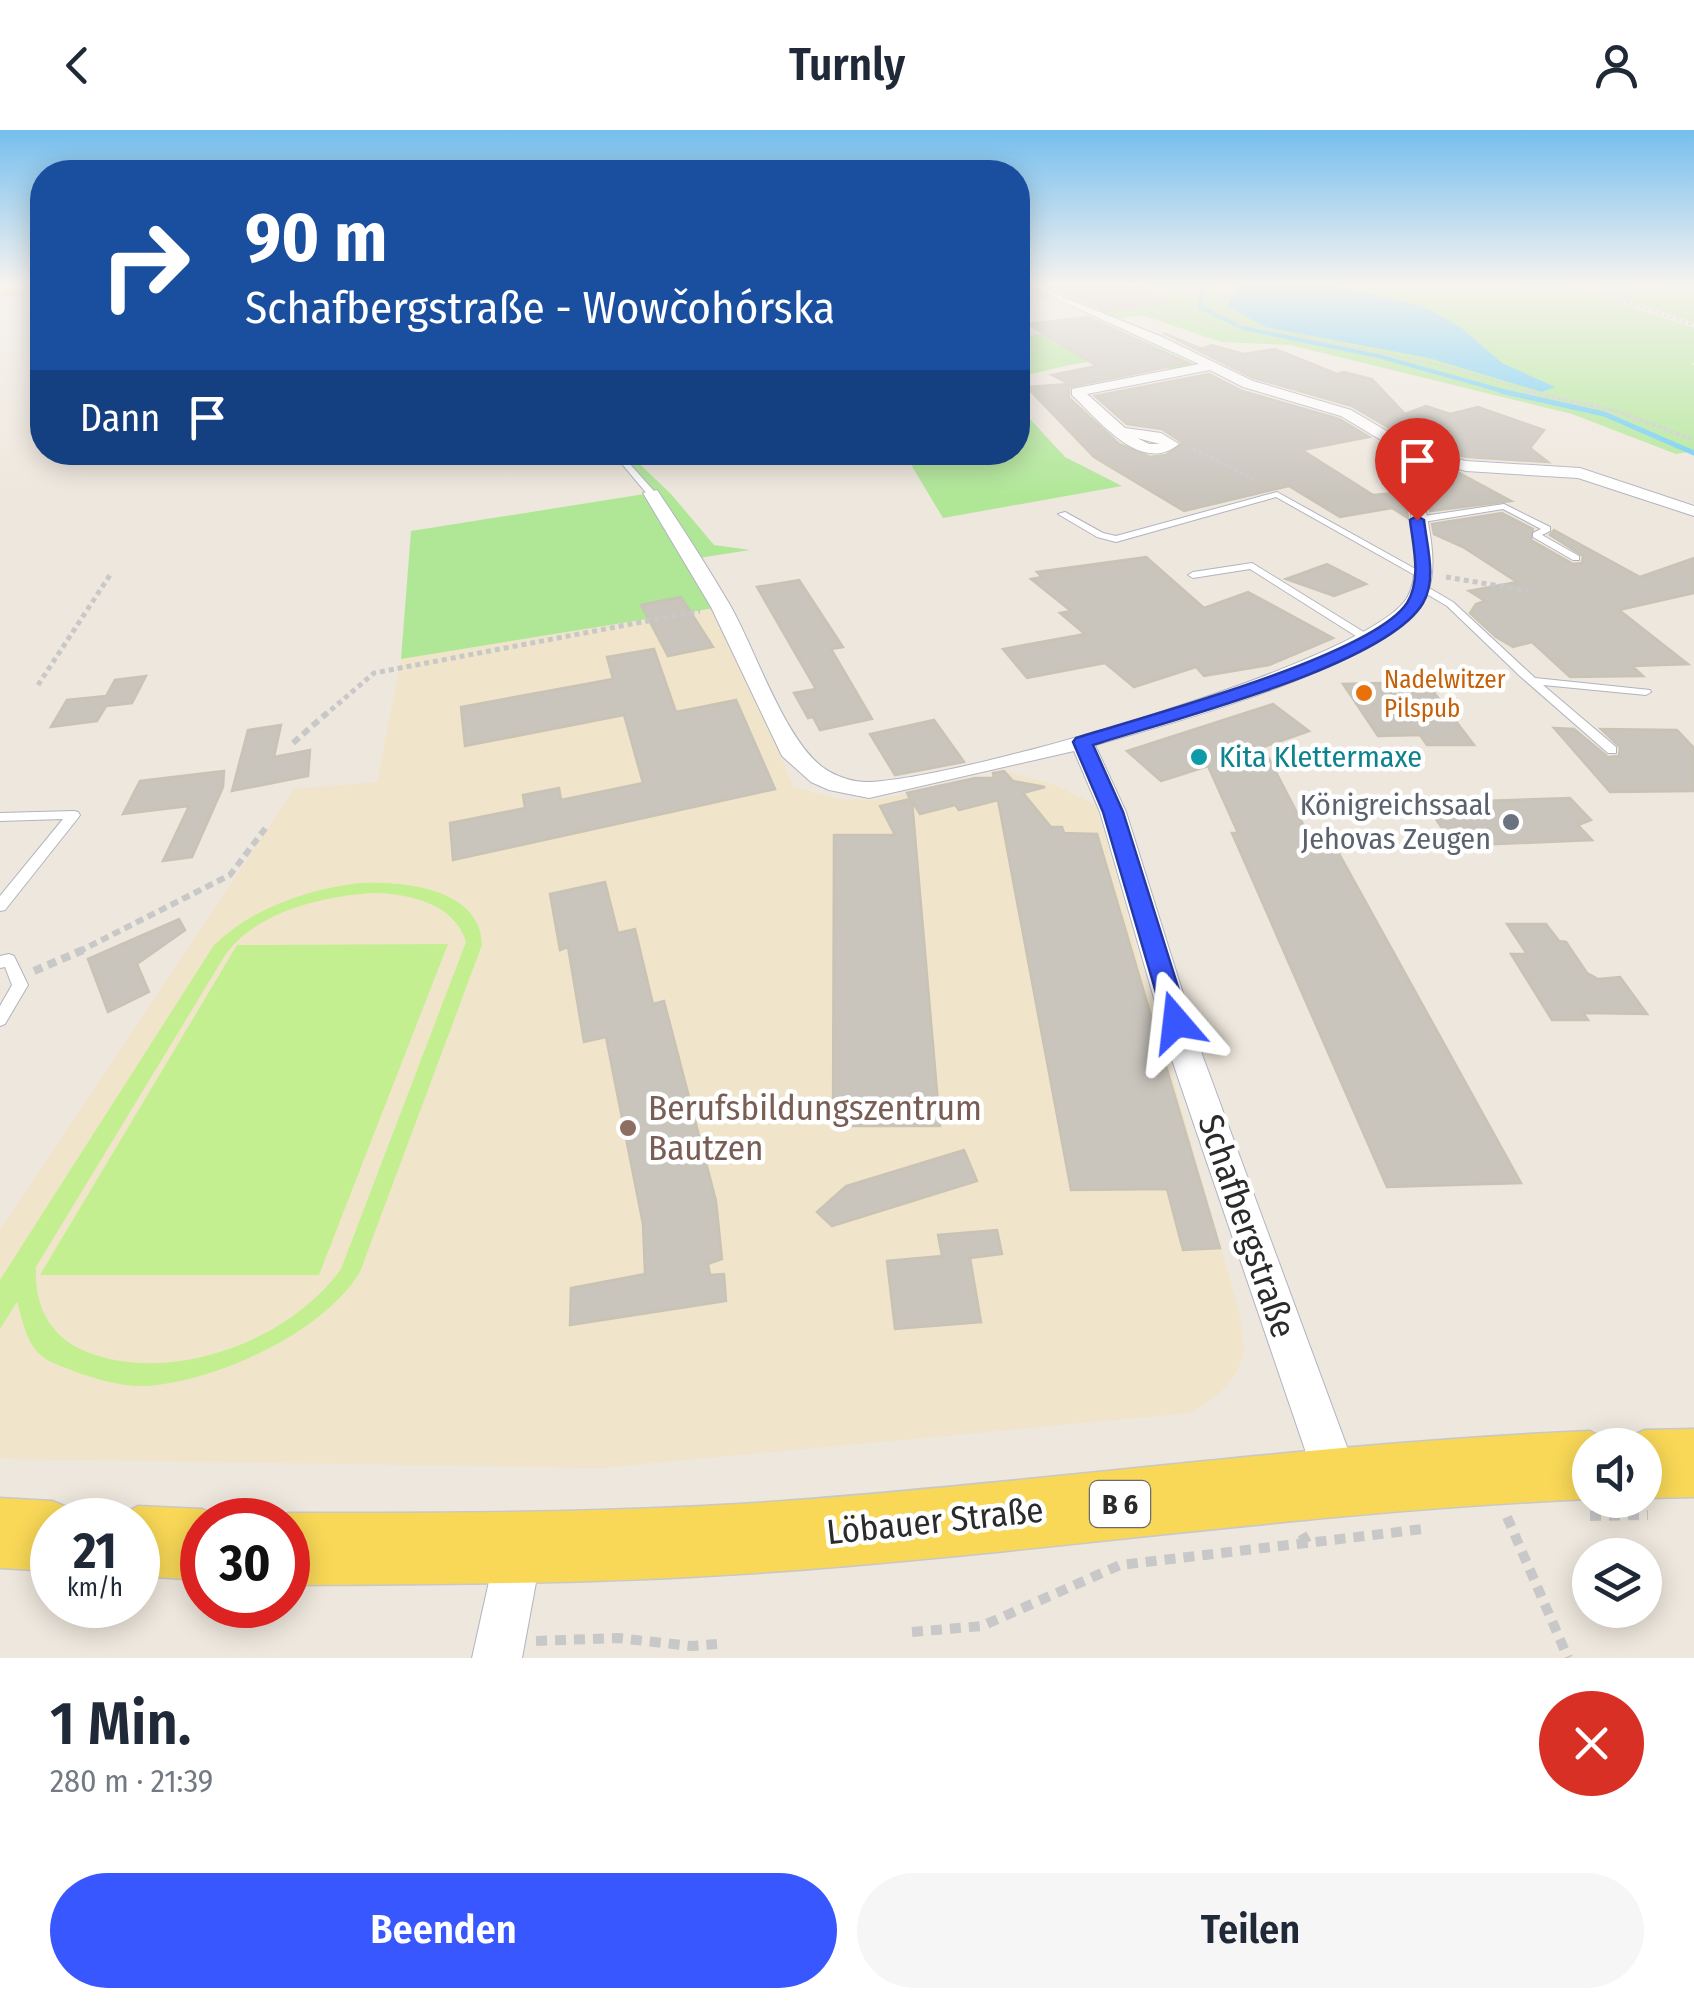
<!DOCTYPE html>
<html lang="de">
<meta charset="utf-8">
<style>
:root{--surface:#fff;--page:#f6f6f7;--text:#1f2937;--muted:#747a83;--accent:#3857ff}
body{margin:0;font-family:"Fira Sans Condensed",sans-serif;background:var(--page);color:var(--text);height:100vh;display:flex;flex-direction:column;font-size:38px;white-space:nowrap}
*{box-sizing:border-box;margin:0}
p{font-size:32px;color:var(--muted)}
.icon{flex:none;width:55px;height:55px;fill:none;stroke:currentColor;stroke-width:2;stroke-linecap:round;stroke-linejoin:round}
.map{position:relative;height:1528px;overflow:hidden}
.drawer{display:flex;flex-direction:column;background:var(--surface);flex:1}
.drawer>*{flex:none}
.guide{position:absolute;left:30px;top:30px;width:1000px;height:305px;border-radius:40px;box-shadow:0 5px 25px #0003;background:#1a4fa0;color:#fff;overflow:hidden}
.fabs{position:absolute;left:1572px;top:1298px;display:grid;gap:20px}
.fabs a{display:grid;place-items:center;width:90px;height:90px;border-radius:50%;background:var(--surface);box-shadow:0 5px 25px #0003;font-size:50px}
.speed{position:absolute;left:30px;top:1368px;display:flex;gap:20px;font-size:50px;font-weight:700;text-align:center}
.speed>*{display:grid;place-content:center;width:130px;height:130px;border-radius:50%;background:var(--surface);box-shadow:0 5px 25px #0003;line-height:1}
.speed small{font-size:25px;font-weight:400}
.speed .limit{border:15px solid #d22;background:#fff;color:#111}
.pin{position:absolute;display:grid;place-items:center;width:85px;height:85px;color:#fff;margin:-102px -42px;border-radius:50% 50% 50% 0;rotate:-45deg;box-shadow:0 0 10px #0007}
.pin .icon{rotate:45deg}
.me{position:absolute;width:110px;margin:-55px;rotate:343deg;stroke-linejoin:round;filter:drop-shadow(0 0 8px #0008)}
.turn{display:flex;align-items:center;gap:35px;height:210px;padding:0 50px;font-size:45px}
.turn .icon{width:130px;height:130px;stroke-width:2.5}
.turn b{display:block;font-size:70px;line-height:85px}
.then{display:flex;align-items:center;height:95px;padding:0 50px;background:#0003;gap:20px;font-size:38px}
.round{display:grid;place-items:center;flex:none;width:105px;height:105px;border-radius:52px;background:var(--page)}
.headline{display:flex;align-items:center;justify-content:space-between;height:170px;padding:0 50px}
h1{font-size:60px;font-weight:600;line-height:75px}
.cta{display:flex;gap:20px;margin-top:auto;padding:20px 50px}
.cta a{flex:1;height:115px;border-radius:60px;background:var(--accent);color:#fff;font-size:40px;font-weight:600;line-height:115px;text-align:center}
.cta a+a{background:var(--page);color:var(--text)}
header{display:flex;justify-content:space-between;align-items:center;height:130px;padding:0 50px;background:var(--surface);font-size:45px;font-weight:600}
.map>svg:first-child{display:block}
.education{fill:#f0e5cb}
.green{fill:#afe796}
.pitch{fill:#c4ef91;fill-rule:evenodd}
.water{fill:#6accf6}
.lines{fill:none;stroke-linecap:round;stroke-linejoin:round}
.stream-far1{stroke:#6accf6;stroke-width:4}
.stream{stroke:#6accf6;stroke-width:5}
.building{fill:#c9c4bc;stroke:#c9c3b6;stroke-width:2.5}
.lane-casing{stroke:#b1b3c0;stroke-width:2}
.street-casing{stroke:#b1b3c0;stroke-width:2}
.primary-casing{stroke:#c8c8c8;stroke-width:3}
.path-far5{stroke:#c8c8c8;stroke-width:2.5;stroke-dasharray:4 2.5;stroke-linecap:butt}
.path-far4{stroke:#c8c8c8;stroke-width:4;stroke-dasharray:4 2.5;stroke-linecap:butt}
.path-far3{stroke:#c8c8c8;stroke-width:5;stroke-dasharray:5 4;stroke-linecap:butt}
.path-far2{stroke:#c8c8c8;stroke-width:6;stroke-dasharray:8 5;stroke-linecap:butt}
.path-far1{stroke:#c8c8c8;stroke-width:8;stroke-dasharray:9 6;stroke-linecap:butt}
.path{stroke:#c8c8c8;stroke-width:10;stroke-dasharray:11 8;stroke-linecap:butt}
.lane{fill:#fff;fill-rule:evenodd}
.street{fill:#fff;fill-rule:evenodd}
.primary{fill:#f9d857;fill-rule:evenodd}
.route{fill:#3857ff;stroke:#2439a6;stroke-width:2.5}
.food-dot{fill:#e8710a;stroke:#fff;stroke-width:4}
.culture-dot{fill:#0f9aa8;stroke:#fff;stroke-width:4}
.worship-dot{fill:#6b7280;stroke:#fff;stroke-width:4}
.education-dot{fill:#8d6e63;stroke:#fff;stroke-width:4}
.labels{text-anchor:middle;stroke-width:9;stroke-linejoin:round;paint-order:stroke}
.far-food-label{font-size:25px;fill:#c56008;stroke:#fff;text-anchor:start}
.shield{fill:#fff;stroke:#6b6b6b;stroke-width:2.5}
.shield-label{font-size:28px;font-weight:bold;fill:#2b2b2b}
.culture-label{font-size:30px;fill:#0d838f;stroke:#fff;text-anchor:start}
.worship-label{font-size:30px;fill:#5b616d;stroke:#fff;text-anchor:end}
.near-education-label{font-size:35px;fill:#785e54;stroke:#fff;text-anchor:start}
.near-street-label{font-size:35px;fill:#2b2b2b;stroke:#fff}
</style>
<header><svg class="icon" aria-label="back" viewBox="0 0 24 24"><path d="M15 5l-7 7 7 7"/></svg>Turnly<svg class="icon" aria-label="person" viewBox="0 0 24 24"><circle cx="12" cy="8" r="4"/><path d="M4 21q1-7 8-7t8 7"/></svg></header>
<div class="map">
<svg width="1694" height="1528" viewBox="0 0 1694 1528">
<rect width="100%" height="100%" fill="#eee7dd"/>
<polygon class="education" points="721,477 793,657 838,669 874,670 1008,642 1053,654 1096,675 1240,1185 1244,1220 1238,1241 1220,1263 1191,1283 602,1338 0,1329 0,1100 294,659 377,652 401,529"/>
<g class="green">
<polygon points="1020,154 1040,160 1031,154 1565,154 1694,198 1694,233 1691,233 1694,235 1694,321 1676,324 1572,284 1290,215 1221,212 1142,185 1113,189 1046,160 1050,169 1043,170"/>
<polygon points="1578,154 1630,154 1650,159 1694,154 1694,193"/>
<polygon points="1106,194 1201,237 1175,242 1145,226 1168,221 1074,234 1018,247 1018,201 1025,206"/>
<polygon points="1018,276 1065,327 1122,356 943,388 904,323 1018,322"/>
<polygon points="621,323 628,323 671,364 714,415 750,420 699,428 659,367"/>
<polygon points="651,363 721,477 401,529 411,401"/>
</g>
<g class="pitch">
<path d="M360,753C403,751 481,758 482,815L360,1142C323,1203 217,1251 147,1256C121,1257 95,1249 71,1240C62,1236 50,1233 43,1227C26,1214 23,1191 17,1172L0,1199V1150L214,815C252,778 308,759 360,753ZM371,763C407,763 455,773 466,812L341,1139C289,1211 173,1255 87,1222C50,1207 34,1176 36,1137L224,827C254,782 320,767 371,763Z"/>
<polygon points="448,814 319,1145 40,1145 237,815"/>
</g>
<polygon class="water" points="1243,154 1325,154 1424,177 1459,196 1502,233 1555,257 1542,262 1429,228 1265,197 1229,177 1229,171"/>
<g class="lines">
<polyline class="stream-far1" points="1212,154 1202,161 1200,177 1243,198 1378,226 1510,263"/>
<polyline class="stream" points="1501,261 1604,284 1694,323"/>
</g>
<g class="building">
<polygon points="1046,154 1114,154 1170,172 1108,181"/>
<polygon points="1088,187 1187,233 1069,257 1069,268 1119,314 1150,327 1166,325 1183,313 1162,299 1127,294 1095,266 1209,244 1242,261 1339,289 1369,307 1302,320 1373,365 1404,362 1408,388 1392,378 1340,387 1289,356 1184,381 1094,327 1027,257 1069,254 1052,245 1097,236 1028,194"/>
<polygon points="1163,203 1202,219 1211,215 1244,224 1275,219 1337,244 1344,242 1372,249 1405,284 1426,276 1450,284 1478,277 1544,300 1530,318 1548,332 1467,327 1420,316 1352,276 1254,248"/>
<polygon points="1425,334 1459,343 1511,371 1430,381"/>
<polygon points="1502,383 1533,399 1531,410 1573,434 1582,433 1583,426 1550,405 1554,400 1640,447 1694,428 1694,463 1619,480 1688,534 1632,536 1643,546 1570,547 1532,512 1513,517 1496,507 1470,483 1476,474 1485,471 1469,461 1517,452 1463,417 1434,404 1432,394"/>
<polygon points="1146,427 1204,478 1248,462 1333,508 1269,535 1204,546 1196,537 1134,557 1105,533 1027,548 1003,519 1085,504 1060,483 1071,481 1031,449 1042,447 1037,442"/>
<polygon points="1327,434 1366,454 1334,466 1286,449"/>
<polygon points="799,450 843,517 831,519 872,589 820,600 813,587 808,588 794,563 816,559 757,457"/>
<polygon points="681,467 713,517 668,526 641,475"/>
<polygon points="654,519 676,582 736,570 775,659 453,730 450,693 525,678 523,665 559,658 561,670 643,653 624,585 465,616 461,577 613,549 607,527"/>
<polygon points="146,546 132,573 106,576 97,591 51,597 67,570 106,566 115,550"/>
<polygon points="1426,552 1474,615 1427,615 1420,605 1378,606 1343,554"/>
<polygon points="1273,574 1309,601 1263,617 1307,702 1327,702 1521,1053 1387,1057 1232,703 1238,703 1208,636 1161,651 1127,621"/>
<polygon points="934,590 964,632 895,645 870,604"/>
<polygon points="281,595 274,627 310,620 308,646 232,661 248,600"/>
<polygon points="1554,598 1574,599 1608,627 1619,626 1620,617 1601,599 1677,600 1694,618 1694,661 1610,662"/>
<polygon points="224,641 223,657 192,727 163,731 189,676 123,684 140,651"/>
<polygon points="1004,641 1013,651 1045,657 1023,663 1051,697 1062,697 1064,703 1097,704 1220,1118 1183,1120 1167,1059 1071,1060 998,670 959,680 955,675 920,684 912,671 940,996 833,996 834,705 895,705 880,676 910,669 907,663 975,648 994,648 993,643"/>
<polygon points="1570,668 1591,690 1578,695 1592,710 1454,716 1425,673"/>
<polygon points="605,752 618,803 635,799 653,874 664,871 716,1071 722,1129 708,1134 710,1145 724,1144 726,1171 570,1195 571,1158 645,1144 643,1094 606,907 584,912 568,817 560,820 550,764"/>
<polygon points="179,789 185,800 137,834 149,862 108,882 88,829"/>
<polygon points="1507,794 1546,794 1559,811 1566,812 1587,843 1598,849 1620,847 1647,884 1583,883 1588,890 1552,890 1511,824 1527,824"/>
<polygon points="964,1020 977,1051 832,1096 817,1082 846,1056"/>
<polygon points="997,1100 1002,1124 970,1128 981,1192 895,1199 887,1131 942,1126 938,1105"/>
</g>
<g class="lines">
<defs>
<g id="lane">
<polygon points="1029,154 1036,154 1064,167 1059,168"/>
<polygon points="612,322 619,322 654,361 654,365 648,365"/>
<polygon points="1277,362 1428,446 1420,448 1276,367 1116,412 1097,407 1058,384 1065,382 1103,403 1116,406"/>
<polygon points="1504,374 1550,397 1550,401 1542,405 1579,426 1579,430 1573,430 1533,407 1533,403 1541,399 1503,379 1417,393 1413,390 1417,387"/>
<polygon points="1252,433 1375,509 1376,511 1375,513 1367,513 1250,439 1193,448 1188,445 1193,442"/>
<polygon points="1418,455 1424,455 1453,472 1535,548 1650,560 1651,562 1646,565 1543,555 1616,617 1616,623 1608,623 1521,547 1447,476 1418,459"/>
<polygon points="74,681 78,682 80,685 78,688 5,780 0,781 0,766 63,689 0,691 0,683"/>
<polygon points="9,824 14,826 28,855 5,894 0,896 0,876 12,855 5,837 0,838 0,826"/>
</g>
<g id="street">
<path d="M1057,165L1160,206L1253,251L1351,280L1419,320L1466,331L1580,338L1694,376V386L1578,348L1466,341L1421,329C1418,372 1441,417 1429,459C1409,531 1164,595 1095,615L1126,682L1203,927L1360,1352L1354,1368L1338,1374L1322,1368L1316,1352L1171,927L1100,682L1074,621L869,668L829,660L811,652L782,626L711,477L643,363L657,360C682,397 707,436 730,475C756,520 787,619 830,642C841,648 854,652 866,652C950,652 1367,533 1407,468C1427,435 1403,364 1406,325L1341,286L1243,257L1210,240L1087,264L1125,298L1161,303L1179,314C1141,346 1098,289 1072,265V259L1199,234L1057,169ZM1137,308L1160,314H1149Z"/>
<polygon points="519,1397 535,1404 542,1420 522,1528 472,1528 496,1420 503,1404"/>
</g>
<g id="primary">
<polygon points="42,154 42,162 0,165 0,155"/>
<polygon points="1694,1299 1694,1367 1645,1368 1645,1315 1619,1315 1621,1310 1645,1300"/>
<path d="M1590,1301L1615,1315H1590V1369C1311,1381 1034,1424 756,1443C600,1454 444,1454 288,1455V1390H272L288,1383C444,1383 600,1383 756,1373C1034,1354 1311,1313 1590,1301Z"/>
<polygon points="0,1368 52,1371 77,1381 81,1390 52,1390 52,1441 0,1438"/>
<polygon points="138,1376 202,1379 227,1390 202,1390 202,1450 138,1446 138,1390 111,1390"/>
</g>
</defs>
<use href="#lane" class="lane-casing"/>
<use href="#street" class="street-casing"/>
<use href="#primary" class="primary-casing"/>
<g class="path-far5">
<polyline points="1228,154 1220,172 1224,181 1254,197 1444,236 1536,263"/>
<polyline points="1571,154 1694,195"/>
<polyline points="1097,163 1165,154"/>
<path d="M1154,186C1186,184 1216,201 1247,195"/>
</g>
<g class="path-far4">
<polyline points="1526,261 1616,281 1694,310"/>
<polyline points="1193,319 1258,351"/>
</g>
<g class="path-far3">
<polyline points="1446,447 1529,461"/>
<polyline points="38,555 112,442"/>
<polyline points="324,586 374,543 700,481"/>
</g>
<g class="path-far2">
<polyline points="293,613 327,583"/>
<polyline points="78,822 230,745 267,696"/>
</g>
<polyline class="path-far1" points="34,841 83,820"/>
<g class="path">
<polyline points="1590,1386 1648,1385"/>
<polyline points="1507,1387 1568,1528"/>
<polyline points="1302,1404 1307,1413 1423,1399"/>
<polyline points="912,1502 982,1496 1120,1435 1306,1413"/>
<polyline points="536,1511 618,1508 691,1516 717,1514"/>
</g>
<use href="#lane" class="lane"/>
<use href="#street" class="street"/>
<use href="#primary" class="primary"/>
</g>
<linearGradient id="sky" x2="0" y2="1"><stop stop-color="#75beee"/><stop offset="0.42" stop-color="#f7f4f0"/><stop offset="1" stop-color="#f7f4f0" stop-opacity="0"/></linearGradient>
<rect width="1694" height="368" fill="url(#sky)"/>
<path class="route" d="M1417,386L1424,390C1427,417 1437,449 1423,473C1386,536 1166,591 1093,615L1123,682L1189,892L1186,900L1176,903L1167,900L1103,682L1073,612L1076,608C1143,587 1372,526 1407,473C1422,449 1413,416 1410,390Z"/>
<circle class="food-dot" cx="1364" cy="563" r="10"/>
<circle class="culture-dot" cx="1199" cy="627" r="10"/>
<circle class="worship-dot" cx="1511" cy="692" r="10"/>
<circle class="education-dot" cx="628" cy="998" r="10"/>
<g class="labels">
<g class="far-food-label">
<text x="1384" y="558">Nadelwitzer<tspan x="1384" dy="29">Pilspub</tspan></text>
</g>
<rect class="shield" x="1090" y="1351" width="60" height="46" rx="8"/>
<g class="shield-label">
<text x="1120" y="1384">B 6</text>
</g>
<g class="culture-label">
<text x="1219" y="637">Kita Klettermaxe</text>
</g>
<g class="worship-label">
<text x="1491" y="685">Königreichssaal<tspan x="1491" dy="34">Jehovas Zeugen</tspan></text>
</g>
<g class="near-education-label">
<text x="648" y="990">Berufsbildungszentrum<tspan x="648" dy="40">Bautzen</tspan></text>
</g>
<g class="near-street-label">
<text transform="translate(1247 1096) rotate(71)" y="12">Schafbergstraße</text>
<text transform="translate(935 1391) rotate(-6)" y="12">Löbauer Straße</text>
</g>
</g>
</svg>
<div class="fabs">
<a><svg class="icon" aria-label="sound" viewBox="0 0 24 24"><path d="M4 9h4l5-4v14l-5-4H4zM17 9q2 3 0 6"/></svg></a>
<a><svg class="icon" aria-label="layers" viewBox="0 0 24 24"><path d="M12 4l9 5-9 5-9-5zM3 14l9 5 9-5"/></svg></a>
</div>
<div class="speed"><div>21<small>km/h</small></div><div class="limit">30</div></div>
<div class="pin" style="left:1417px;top:390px;background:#d93025"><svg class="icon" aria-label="arrive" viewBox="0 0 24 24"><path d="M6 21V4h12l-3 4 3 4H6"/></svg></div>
<svg class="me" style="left:1176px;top:892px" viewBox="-20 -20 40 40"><path d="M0-17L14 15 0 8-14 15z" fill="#3857ff" stroke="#fff" stroke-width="4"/></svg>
<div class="guide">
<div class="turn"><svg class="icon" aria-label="right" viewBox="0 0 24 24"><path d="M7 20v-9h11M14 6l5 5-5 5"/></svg><div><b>90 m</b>Schafbergstraße - Wowčohórska</div></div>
<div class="then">Dann<svg class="icon" aria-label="arrive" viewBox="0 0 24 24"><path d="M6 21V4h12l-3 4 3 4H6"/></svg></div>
</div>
</div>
<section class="drawer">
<div class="headline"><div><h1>1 Min.</h1><p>280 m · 21:39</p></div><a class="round" style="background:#d93025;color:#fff"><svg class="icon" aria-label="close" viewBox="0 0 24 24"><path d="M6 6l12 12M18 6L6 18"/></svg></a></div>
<div class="cta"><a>Beenden</a><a>Teilen</a></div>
</section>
